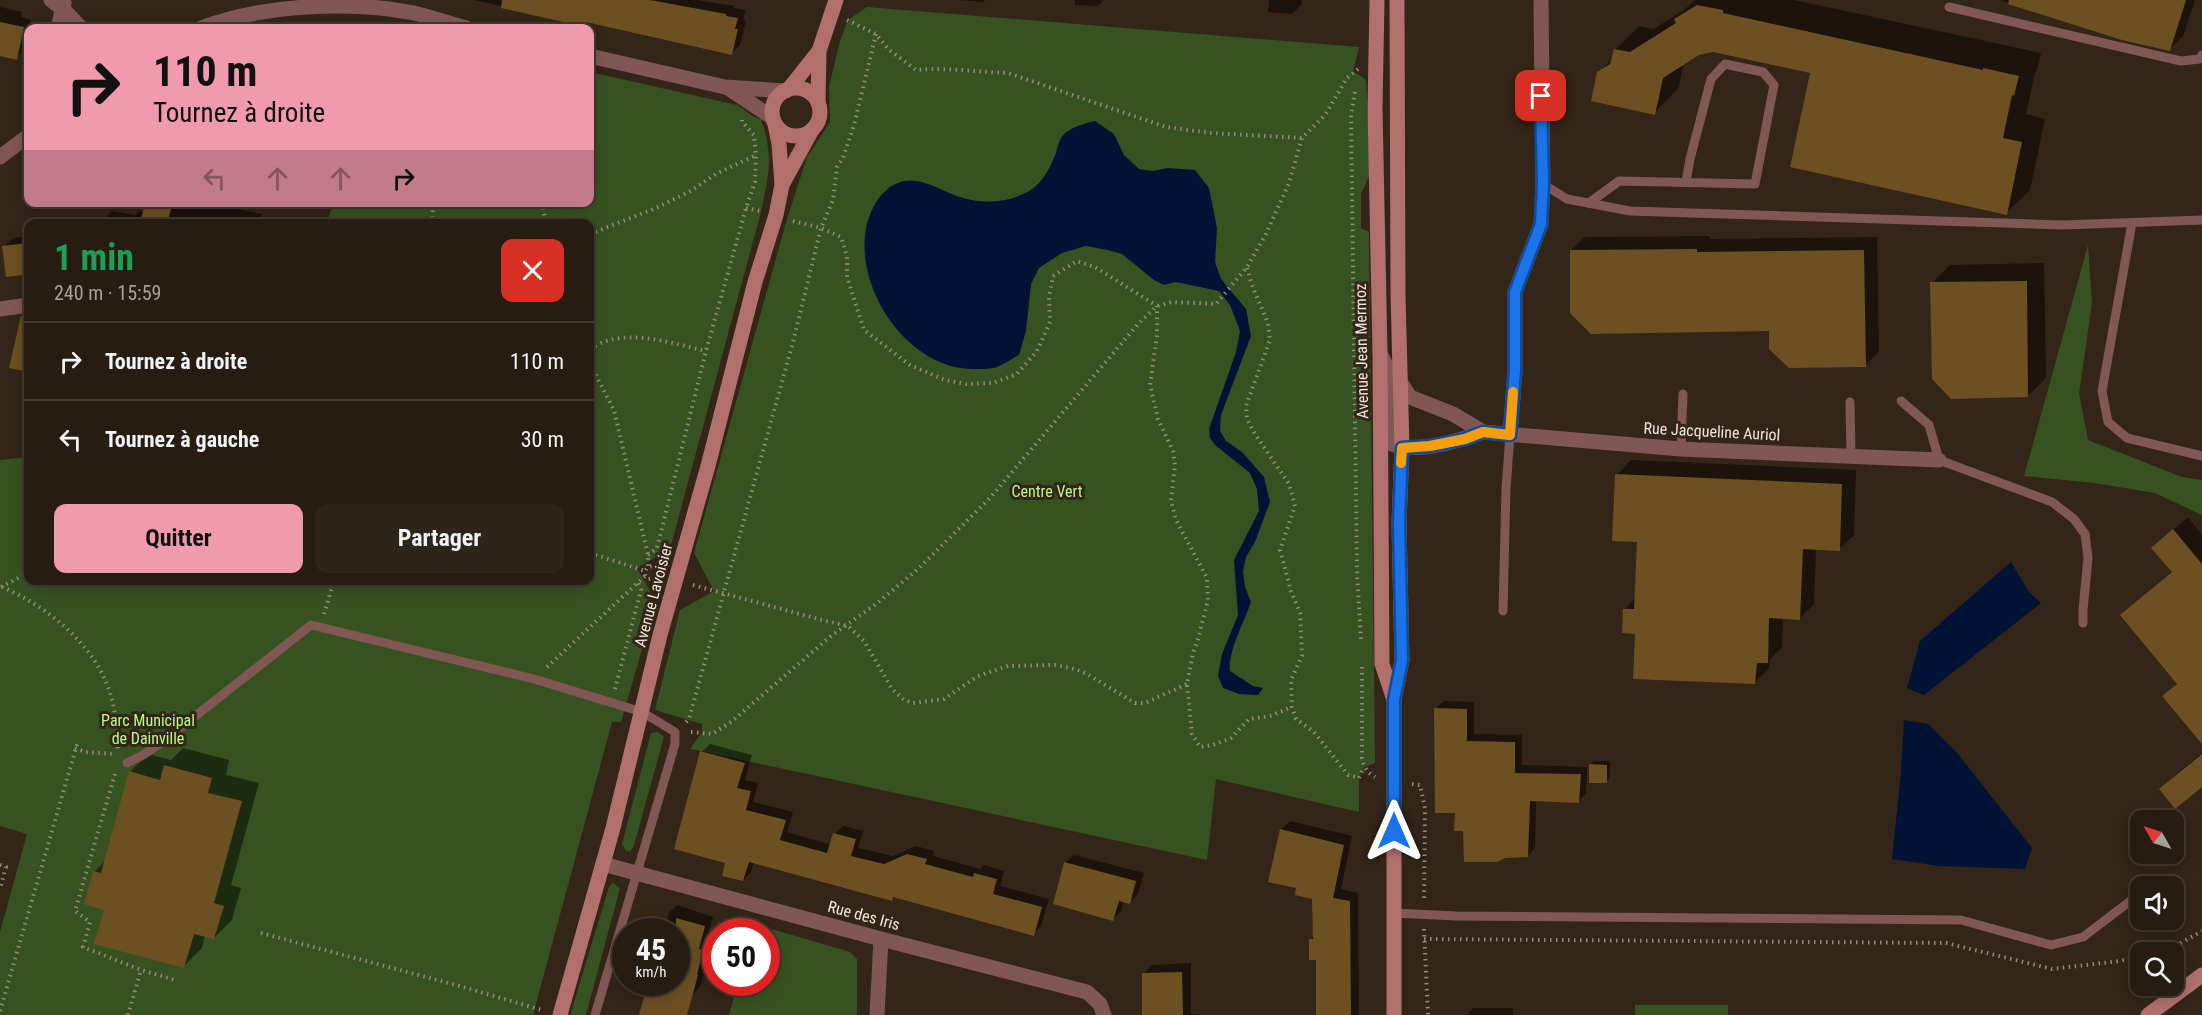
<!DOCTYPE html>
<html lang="fr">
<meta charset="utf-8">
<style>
:root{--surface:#261c11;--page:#2e251a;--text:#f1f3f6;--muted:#a4a19f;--line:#423a31;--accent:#f29aad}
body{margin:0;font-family:"Roboto Condensed",sans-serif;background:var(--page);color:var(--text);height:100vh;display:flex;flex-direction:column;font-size:22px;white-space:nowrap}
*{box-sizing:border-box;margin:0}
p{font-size:20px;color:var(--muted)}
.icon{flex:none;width:33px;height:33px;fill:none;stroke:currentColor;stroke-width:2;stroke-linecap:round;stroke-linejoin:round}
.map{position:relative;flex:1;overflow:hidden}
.details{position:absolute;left:24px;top:219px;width:570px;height:366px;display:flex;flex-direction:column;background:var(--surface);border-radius:12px;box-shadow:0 3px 15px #0003,0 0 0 2px var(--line)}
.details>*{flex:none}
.guide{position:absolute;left:24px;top:24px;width:570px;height:183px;border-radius:12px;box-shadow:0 3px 15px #0003,0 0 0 2px var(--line);background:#f29aad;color:#111;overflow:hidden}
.needle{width:39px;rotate:309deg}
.tools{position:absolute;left:2130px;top:810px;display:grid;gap:12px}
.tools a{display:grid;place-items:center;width:54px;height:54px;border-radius:12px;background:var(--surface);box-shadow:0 3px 15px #0003,0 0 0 2px var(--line);font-size:30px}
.speed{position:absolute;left:612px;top:918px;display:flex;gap:12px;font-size:30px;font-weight:700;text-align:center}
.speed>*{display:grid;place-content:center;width:78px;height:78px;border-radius:50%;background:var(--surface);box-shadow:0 3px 15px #0003,0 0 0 2px var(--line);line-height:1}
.speed small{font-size:15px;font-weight:400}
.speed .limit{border:9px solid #d22;background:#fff;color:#111}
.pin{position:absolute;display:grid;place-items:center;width:51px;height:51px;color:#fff;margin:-26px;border-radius:12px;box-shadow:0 3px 9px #0006}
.me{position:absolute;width:66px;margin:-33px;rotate:0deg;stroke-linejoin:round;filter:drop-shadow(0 0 4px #0008)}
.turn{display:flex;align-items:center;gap:21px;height:126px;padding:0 30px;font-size:27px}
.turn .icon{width:78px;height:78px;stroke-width:2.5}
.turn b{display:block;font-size:42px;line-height:51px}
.lanes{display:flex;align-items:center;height:57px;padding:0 30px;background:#0003;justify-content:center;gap:30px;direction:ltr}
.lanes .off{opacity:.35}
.round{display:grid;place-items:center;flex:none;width:63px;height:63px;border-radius:12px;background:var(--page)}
.head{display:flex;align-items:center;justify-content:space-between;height:102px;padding:0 30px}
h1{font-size:36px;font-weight:700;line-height:45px;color:#1e9e55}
.action{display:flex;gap:12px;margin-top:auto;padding:12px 30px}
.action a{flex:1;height:69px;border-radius:12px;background:var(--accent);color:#111;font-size:24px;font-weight:700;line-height:69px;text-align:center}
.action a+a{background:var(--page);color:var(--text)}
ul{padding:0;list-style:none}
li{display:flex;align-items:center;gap:18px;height:78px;padding:0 30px;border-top:2px solid var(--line)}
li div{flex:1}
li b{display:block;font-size:22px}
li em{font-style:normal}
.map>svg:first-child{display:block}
.green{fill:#375221}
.water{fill:#001335}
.shadow{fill:#0007}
.building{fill:#6d5022}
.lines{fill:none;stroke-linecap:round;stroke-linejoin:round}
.path{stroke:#958a7e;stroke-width:4;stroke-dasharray:1.5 4.5;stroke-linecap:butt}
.lane{stroke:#805754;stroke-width:9}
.street{stroke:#805754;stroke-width:15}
.secondary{stroke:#b1706c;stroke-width:15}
.route-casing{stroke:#114b97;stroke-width:15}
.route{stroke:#1a73e8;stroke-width:10}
.slow{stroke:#f59e0b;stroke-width:10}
.labels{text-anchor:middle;stroke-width:6;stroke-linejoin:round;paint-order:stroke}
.street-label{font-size:16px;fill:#efe6dc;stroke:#332517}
.park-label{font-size:16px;fill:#b9f88b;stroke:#332517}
</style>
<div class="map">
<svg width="2202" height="1015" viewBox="0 0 2202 1015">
<rect width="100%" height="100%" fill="#332517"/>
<g class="green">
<polygon points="867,7 1359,47 1353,71 1366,80 1370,174 1361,194 1361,228 1369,232 1375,763 1364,767 1359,778 1359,812 1216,779 1207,860 696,750 690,749 702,732 702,724 655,710 680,610 714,591 694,553 787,219 807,157 830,122 829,87 840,41 848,20"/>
<path d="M590,72L737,105C746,110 751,117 761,119C774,159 769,172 761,212L670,549L637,568L656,601L621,722H612L533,1015H0V932L27,834L0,826V460L28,457V580H590V224L327,223L333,203L590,202Z"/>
<polygon points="2088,245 2092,303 2079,394 2088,440 2182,477 2202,480 2202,515 2155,493 2094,483 2024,476"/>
<polygon points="658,732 664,737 634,845 630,852 625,850 622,844 651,733"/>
<polygon points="613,883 620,888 586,1015 570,1015 609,887"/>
<polygon points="754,924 850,952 857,959 857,1015 729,1015 738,983 766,982 766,932 752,931"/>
<rect x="1635" y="1005" width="93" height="10"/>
</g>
<g class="water">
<path d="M1095,121L1114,134L1124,155L1139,169L1152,171L1168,168L1195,170L1209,188L1217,228L1215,262L1221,279L1246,309L1251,336L1221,415L1220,431L1226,441L1242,452L1264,477L1270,502L1255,542L1246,557L1243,571L1245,587L1251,602C1245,620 1227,654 1230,671L1253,686L1263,688L1258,695L1239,694L1223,688L1218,676L1222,654L1238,615L1234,560L1259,511L1257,489L1250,473L1215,445L1210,438L1209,429L1236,352L1240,331L1230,305L1219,291L1176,282L1164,285L1154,280L1122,254L1108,250L1086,246L1062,253L1039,268L1031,284L1026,331L1019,355C1011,359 1002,366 994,368C989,369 982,369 976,369C908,371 852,287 867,224C871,208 880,192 895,184C918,173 940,191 960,197C981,204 1004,203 1023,194C1041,187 1049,170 1056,153C1057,149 1058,144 1060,140C1066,128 1083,124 1095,121Z"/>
<polygon points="2011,562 2029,592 2041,603 1924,695 1907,688 1920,641"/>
<polygon points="1904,720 1928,724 1958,754 2032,848 2025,869 1939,866 1892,859 1901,773"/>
</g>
<g class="shadow">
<polygon points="474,0 697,0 734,6 733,8 746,10 743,20 746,21 740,45 732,53 588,21 585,25"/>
<polygon points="958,0 985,0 984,2"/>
<polygon points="1075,0 1104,0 1098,6 1075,5"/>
<polygon points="1269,0 1302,0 1301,5 1292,14 1268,12"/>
<polygon points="1695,0 1794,0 2041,53 2037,70 2035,73 2026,114 2045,119 2030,190 2006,213 1812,72 1713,50 1698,54 1684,63 1678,89 1654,113 1599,72 1613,58 1615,50 1639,26 1654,29 1685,9"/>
<polygon points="2000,0 2195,0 2183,36 2169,50 2122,39"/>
<polygon points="0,7 22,12 21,17 31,20 24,50 16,58 0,55"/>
<polygon points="147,202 182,202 213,208 217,205 262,214 260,223 265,224 104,224 105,218 112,211 135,215 140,211 144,212"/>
<polygon points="28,236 28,269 23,273 4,247 13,238"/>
<polygon points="1710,236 1710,239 1877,237 1879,352 1865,365 1571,250 1585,237"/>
<polygon points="2044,263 2046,378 2028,396 1932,283 1950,265"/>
<polygon points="26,330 28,331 28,371 11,367"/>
<polygon points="1631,460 1856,470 1854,535 1839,549 1816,548 1814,604 1800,618 1783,617 1782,647 1770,659 1769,668 1755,682 1637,632 1624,610 1636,597 1638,541 1617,475"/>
<polygon points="2188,517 2202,535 2202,741 2164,696 2178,682 2122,615 2172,571 2167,535"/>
<polygon points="1444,701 1474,702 1474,734 1522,735 1522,765 1587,767 1586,794 1578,801 1536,800 1535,848 1528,856 1465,829 1457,812 1436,708"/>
<polygon points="710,744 752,755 745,780 758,783 753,802 793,812 787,832 832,845 835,834 843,826 863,831 858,848 893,856 916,846 934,851 933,856 980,869 984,865 1004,871 1000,886 1049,899 1041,926 1033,934 895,896 891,899 754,862 751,872 743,880 727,862 702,752"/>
<polygon points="183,748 229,760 226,775 259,783 231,885 241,888 232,920 214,938 205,935 202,948 184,966 106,909 94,872 106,860 130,772 148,754 171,760"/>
<polygon points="2202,753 2202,785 2161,789 2174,776"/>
<polygon points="1594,761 1610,761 1610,778 1606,782 1590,765"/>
<polygon points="1290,821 1352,836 1341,889 1358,893 1359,1015 1318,1015 1317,959 1310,940 1314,936 1314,897 1298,887 1281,830"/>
<polygon points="1074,855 1144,873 1138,894 1130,902 1124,901 1121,911 1113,919 1065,863"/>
<polygon points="677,905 713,917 706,941 713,943 700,987 674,1015 640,1015 650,982 676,982 676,932 664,932 669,913"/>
<polygon points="1191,963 1191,1014 1200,1015 1144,1015 1143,974 1152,965"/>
<polygon points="1473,1008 1513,1008 1513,1015 1466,1015"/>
</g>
<g class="building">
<polygon points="502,0 650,0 726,14 726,16 738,18 735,29 738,29 732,55 586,22 585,27 501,8"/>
<polygon points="2009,0 2186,0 2170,51 2122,40 2008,4"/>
<polygon points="1697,5 1723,10 1723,13 1983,70 1983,68 2019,76 2014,96 2012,95 2003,138 2022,142 2007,215 1790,167 1810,73 1713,52 1699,55 1663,78 1655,115 1591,101 1597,72 1610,64 1614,49 1630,52 1676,23 1674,19"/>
<polygon points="0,22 24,27 17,60 0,56"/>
<polygon points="145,202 172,205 167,224 140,224"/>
<polygon points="28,243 28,271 24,272 24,275 6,277 2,246"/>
<polygon points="1697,249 1697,252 1864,250 1866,367 1789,368 1769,349 1769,331 1591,334 1570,313 1570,250"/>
<polygon points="2027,281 2028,397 1951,399 1932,379 1930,282"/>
<polygon points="21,316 28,317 28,372 9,368"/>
<polygon points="1615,474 1842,484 1840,551 1803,549 1800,620 1769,618 1768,663 1757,663 1755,684 1633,679 1635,634 1622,633 1623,609 1634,609 1637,542 1612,541"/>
<polygon points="2173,529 2202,564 2202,744 2162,696 2177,684 2120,615 2172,572 2151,548"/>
<polygon points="1434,708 1467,709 1467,741 1515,742 1515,773 1581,774 1579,803 1530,801 1528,857 1505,858 1497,862 1464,862 1463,831 1454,831 1455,813 1435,813"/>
<polygon points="700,751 745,763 737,788 751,791 746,810 786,820 780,840 827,853 833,833 856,839 851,856 884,864 907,854 927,859 925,864 973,877 974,873 997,879 993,894 1042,907 1034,936 893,897 892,901 749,862 743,881 722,876 725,863 674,849"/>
<polygon points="2202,754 2202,787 2175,809 2159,789"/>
<polygon points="1589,764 1607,765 1607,783 1589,783"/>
<polygon points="164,765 212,778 208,793 242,801 214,903 224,906 214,939 194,934 184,968 94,944 104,910 84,904 93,871 101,873 129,771 160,780"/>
<polygon points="1280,829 1344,845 1333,898 1350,901 1351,1015 1316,1015 1316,960 1309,960 1309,939 1313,939 1312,899 1295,895 1296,888 1268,882"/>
<polygon points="1064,862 1136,881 1130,904 1119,901 1113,921 1053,904"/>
<polygon points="676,918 705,926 699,949 703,950 697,975 698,975 687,1015 639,1015 648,983 669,989 670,982 676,982"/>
<polygon points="1182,972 1183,1015 1142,1015 1142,973"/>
</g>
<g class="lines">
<g class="path">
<path d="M847,20L876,34L888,49L916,70C947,67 977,72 1008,73L1166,127L1211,133L1302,138"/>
<polyline points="1355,92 1351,115 1357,574 1361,639"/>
<polyline points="542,202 546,224"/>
<polyline points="746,208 760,211"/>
<polyline points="793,221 821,228 841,237 847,256 847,277 864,330 910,365 945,380 966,384 993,383 1017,374 1037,351 1050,322 1049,297 1053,276 1077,261 1095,267 1157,306 1157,335 1150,385 1158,419 1173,451 1175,465 1171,501 1176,520 1207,578 1208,600 1198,639 1193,653 1187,684 1192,734 1200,747 1213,745 1231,738 1249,719 1270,716 1292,707"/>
<polyline points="432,224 433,202"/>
<polyline points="590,234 656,208 689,192 716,174 756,155"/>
<polyline points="1247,268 1253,288 1268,323 1270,340 1246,406 1247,419 1255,434 1289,484 1295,506 1280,550 1291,591 1300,613 1302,656 1291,680 1292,707 1296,719 1314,732 1348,775 1359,778 1364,767"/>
<path d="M590,349C624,326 670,343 706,351"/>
<polyline points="590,364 614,410 648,555 648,567"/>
<polyline points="590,553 645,571"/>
<polyline points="648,555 657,548 706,351 746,208 755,182 756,155 754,135 742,122 742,120"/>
<path d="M656,578L648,579C644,575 644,572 648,567L653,566L657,569L658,573"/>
<polyline points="126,580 127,582"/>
<polyline points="693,585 822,620 848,626 864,641 892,689 904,700 913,703 944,699 978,676 1008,666 1055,665 1075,669 1087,674 1135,703 1145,703 1187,684"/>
<polyline points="1,587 28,573"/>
<path d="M2,587C47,606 97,646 111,696C116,713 117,734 118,752"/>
<polyline points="324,614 334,580"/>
<polyline points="547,667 645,576"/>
<path d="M1362,667V758C1364,768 1367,772 1375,777"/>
<polyline points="615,689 641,590 638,582"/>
<polyline points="686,722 689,719 793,342 821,228 833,200 837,167 843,158 854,125 876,34"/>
<polyline points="691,732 712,734 731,722 831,636 876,604 918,569 989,499 1138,324 1157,306 1172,302 1216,304 1247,267 1266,234 1289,183 1302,138 1325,115 1347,78 1358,69"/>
<polyline points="75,748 85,752 114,754"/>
<polyline points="115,774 75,911 90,922 83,947 141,970 175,980"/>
<polyline points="1412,784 1420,785 1425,808 1424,901"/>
<polyline points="0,865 6,867 0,889"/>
<polyline points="1424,929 1428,1015"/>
<polyline points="261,933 456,985 542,1010"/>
<polyline points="1424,939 1946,943 2052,969 2120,961 2140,956"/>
<polyline points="2152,952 2174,947 2202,931"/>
<polyline points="0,1011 78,741"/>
<polyline points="128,1015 141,970"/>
</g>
<g class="lane">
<polyline points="1949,7 2181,61 2200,59 2202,55"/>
<polyline points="1543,184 1567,199 1630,211 2062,225 2202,220"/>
<polyline points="1589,203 1619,181 1755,184 1774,85 1763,72 1725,64 1711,79 1690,159 1686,182"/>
<polyline points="2132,223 2102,391 2108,422 2127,438 2202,456"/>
<polyline points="1901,401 1929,425 1939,460 2052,502 2074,519 2085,534 2088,558 2083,610 2083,623"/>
<polyline points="1850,402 1851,455"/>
<polyline points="1681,449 1683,394"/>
<polyline points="1503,611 1506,489 1510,435"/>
<polyline points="127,763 143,755 165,740 311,625 534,679 642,712 675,732 675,744 595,1015"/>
<polyline points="1393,913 1456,916 1961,920 2051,945 2083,937 2133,899"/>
</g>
<g class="street">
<polyline points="51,0 63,9 81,28"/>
<polyline points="58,28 64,3"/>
<path d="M201,28C262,5 350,0 414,13C432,17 449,24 467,28"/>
<polyline points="590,56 725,87 786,91"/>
<polyline points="728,88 773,118"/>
<polyline points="0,157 28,136"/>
<polyline points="0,309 28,305"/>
<path d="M1380,353L1390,373L1389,420L1392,444C1416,454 1459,441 1483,432L1681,449L1939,460"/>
<polyline points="1399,380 1410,397 1453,414 1483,432"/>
<polyline points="1510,435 1515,371 1515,292 1541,224 1543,184 1541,0"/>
<polyline points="603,864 881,939 1087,992 1100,1004 1104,1015"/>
<polyline points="877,1015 881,939"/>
</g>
<g class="secondary">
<polyline points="1377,0 1375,108 1380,353 1382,664 1394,700"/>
<circle cx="796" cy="112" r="24"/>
<polyline points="789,89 819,51"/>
<polyline points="818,103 819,51 836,0"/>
<polyline points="782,185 812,130"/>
<polyline points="560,1015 613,828 660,635 708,466 755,282 776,215 782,185 779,144 775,124"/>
<polyline points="1394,1015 1394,700 1402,660 1399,523 1402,448 1398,295 1397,0"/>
<polyline points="2148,1015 2202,975"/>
</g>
</g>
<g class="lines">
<defs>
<polyline id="route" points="1394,831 1394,700 1402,660 1399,523 1402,448 1430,446 1465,439 1483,432 1510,435 1515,371 1515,292 1541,224 1543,184 1541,96"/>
</defs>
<use href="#route" class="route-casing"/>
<use href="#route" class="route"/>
<polyline class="slow" points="1401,463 1402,448 1430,446 1465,439 1483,432 1510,435 1513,392"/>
</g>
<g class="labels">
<g class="street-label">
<text transform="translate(1361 351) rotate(-91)" y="6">Avenue Jean Mermoz</text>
<text transform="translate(1712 431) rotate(3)" y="6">Rue Jacqueline Auriol</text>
<text transform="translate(653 595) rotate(-75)" y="6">Avenue Lavoisier</text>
<text transform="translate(864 915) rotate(15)" y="6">Rue des Iris</text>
</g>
<g class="park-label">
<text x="1047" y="497">Centre Vert</text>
<text x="148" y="726">Parc Municipal<tspan x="148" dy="18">de Dainville</tspan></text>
</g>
</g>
</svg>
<div class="tools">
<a><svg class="needle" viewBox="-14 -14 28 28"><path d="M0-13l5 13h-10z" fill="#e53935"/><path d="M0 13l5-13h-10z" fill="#a4a19f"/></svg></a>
<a><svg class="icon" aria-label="sound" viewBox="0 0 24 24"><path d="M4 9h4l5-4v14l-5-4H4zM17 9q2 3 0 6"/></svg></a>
<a><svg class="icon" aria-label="search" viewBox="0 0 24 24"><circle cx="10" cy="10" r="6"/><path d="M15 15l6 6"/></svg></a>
</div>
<div class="speed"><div>45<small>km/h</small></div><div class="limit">50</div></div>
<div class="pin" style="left:1541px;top:96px;background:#d93025"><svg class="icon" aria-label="arrive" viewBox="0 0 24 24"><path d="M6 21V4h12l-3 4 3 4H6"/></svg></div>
<svg class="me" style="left:1394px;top:831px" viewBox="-20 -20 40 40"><path d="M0-17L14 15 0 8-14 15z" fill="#1a73e8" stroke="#fff" stroke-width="4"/></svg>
<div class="guide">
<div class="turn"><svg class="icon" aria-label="right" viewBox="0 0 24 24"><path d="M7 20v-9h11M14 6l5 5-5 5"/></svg><div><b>110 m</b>Tournez à droite</div></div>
<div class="lanes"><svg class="icon off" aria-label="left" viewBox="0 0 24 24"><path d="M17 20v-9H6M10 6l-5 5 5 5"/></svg><svg class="icon off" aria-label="ahead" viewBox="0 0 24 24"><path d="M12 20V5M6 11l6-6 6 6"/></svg><svg class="icon off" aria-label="ahead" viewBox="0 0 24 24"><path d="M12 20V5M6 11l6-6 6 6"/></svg><svg class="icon" aria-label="right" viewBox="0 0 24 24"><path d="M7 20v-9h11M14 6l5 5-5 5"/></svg></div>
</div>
<section class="details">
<div class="head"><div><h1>1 min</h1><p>240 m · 15:59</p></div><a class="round" style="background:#d93025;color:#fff"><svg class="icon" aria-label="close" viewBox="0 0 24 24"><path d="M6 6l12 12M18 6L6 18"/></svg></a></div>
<ul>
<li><svg class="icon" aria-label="right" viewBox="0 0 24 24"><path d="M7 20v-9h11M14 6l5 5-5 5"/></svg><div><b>Tournez à droite</b></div><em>110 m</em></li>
<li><svg class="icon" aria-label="left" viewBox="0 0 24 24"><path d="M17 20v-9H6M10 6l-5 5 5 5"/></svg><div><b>Tournez à gauche</b></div><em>30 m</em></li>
</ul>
<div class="action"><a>Quitter</a><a>Partager</a></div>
</section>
</div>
